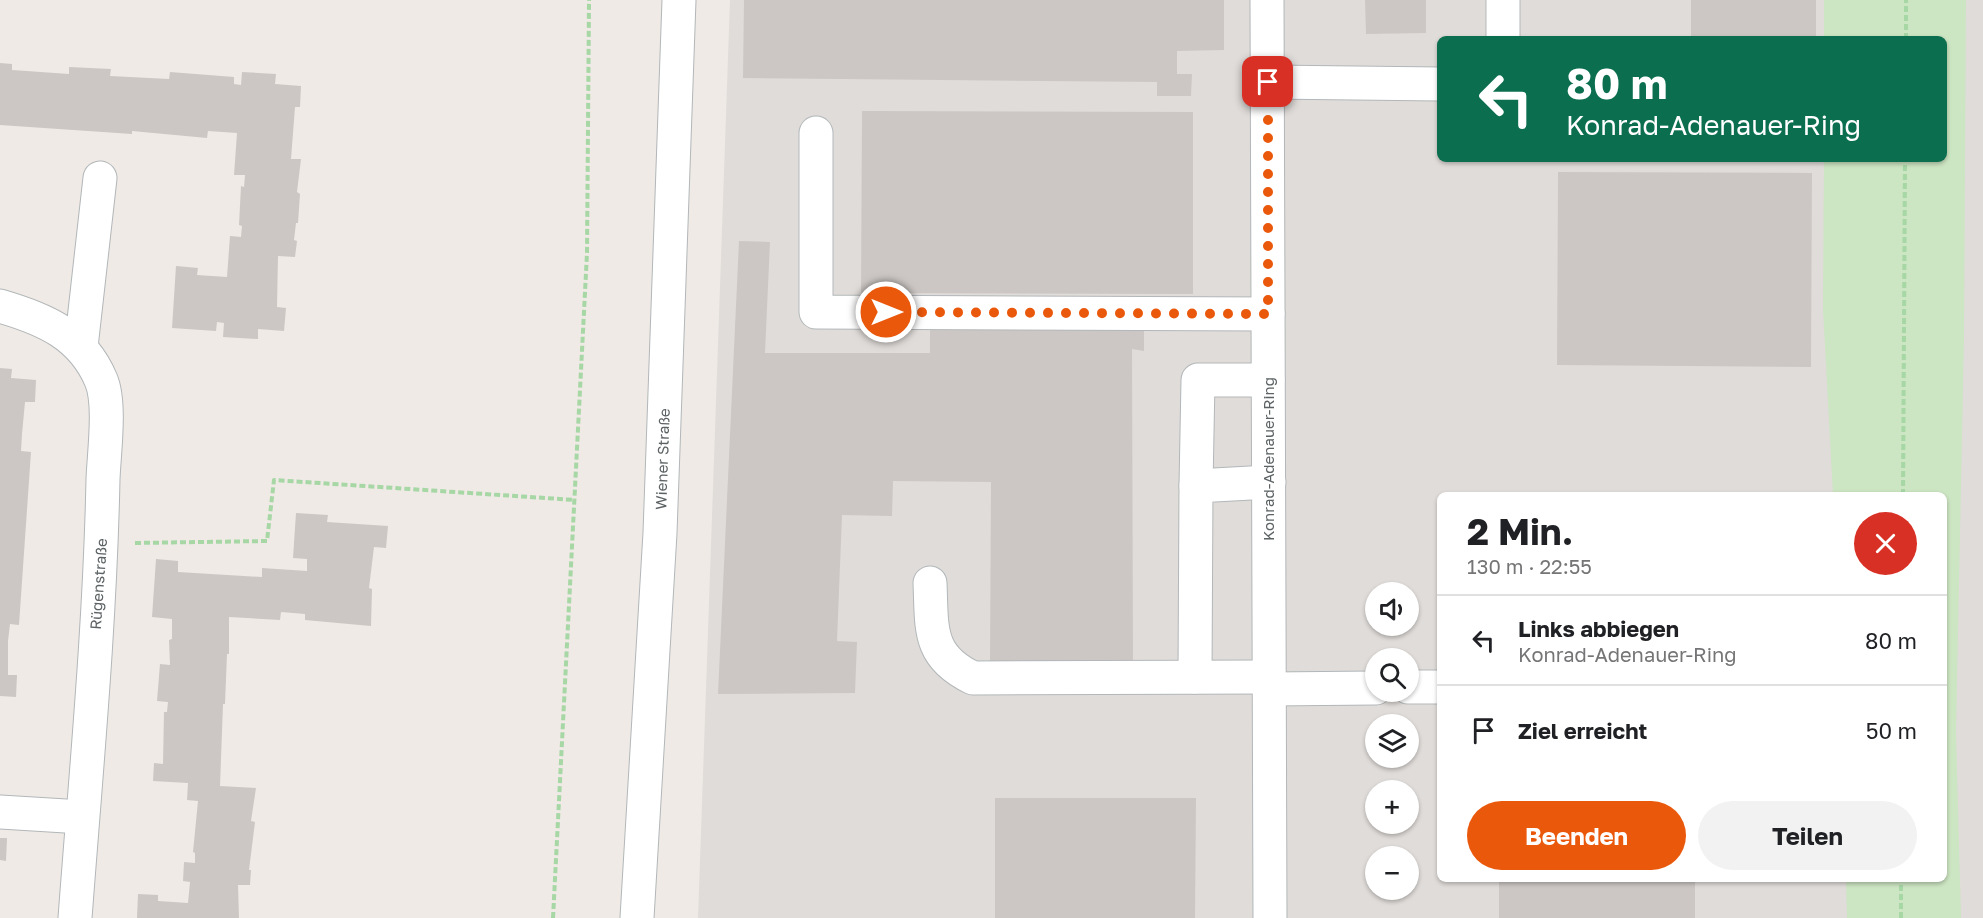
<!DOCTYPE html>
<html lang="de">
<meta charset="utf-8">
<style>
:root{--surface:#fff;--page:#f2f2f2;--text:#202124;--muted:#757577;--line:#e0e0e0;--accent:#ea580c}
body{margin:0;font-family:"Golos Text",sans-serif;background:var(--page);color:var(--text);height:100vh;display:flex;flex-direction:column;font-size:22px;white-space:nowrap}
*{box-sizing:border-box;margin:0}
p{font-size:20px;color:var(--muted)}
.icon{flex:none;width:33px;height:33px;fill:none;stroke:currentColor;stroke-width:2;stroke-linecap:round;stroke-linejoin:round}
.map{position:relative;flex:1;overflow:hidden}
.drawer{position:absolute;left:1437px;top:492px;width:510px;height:390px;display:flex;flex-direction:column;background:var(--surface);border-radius:9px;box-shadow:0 2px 4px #0004}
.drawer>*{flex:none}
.top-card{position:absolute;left:1437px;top:36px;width:510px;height:126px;border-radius:9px;box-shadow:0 2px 4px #0004;background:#0b6e4f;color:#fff;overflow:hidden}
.controls{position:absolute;left:1365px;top:582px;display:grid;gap:12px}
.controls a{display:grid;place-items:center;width:54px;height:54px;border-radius:50%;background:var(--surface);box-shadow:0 2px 4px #0004;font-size:30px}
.pin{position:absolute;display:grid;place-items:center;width:51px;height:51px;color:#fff;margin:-26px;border-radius:12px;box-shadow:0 3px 9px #0006}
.me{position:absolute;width:66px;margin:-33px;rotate:90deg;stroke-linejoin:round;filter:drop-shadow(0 0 4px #0008)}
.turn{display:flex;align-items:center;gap:21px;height:126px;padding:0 30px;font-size:27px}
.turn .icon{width:78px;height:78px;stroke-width:2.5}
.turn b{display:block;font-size:42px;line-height:51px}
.round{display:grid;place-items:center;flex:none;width:63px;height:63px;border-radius:32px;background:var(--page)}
.headline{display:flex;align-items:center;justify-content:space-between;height:102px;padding:0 30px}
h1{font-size:36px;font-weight:700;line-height:45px}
.primary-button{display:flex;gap:12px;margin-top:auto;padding:12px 30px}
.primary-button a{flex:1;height:69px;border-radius:36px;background:var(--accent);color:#fff;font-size:24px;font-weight:700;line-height:69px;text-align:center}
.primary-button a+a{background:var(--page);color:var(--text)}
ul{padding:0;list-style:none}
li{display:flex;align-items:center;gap:18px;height:90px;padding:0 30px;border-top:2px solid var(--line)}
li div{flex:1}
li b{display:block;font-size:22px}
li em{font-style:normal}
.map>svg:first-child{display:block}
.industrial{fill:#e0dcd9;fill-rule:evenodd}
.green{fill:#cce5c2}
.building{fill:#ccc7c4}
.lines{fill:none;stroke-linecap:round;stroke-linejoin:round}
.minor-casing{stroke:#b2b7b9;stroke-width:35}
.path{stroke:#a6d7a5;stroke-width:4;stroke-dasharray:6 3;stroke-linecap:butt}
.minor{stroke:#fff;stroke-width:33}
.route{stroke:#ea580c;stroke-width:10;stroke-dasharray:0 18}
.labels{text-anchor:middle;stroke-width:5;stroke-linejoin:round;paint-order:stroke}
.street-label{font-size:15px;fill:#5d6365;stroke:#fff}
</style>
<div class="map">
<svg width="1983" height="918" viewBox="0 0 1983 918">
<rect width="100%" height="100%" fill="#efeae5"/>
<path class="industrial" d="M730,0H1983V918H698ZM1440,39H1944V159H1440ZM1440,495H1944V879H1440ZM1376,592H1408V626H1376ZM1376,658H1408V692H1376ZM1376,724H1408V758H1376ZM1376,790H1408V824H1376ZM1376,856H1408V890H1376Z"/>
<polygon class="green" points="1824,0 1966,0 1964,337 1956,732 1961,918 1847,918 1846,879 1944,879 1944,495 1833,495 1823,309 1824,159 1944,159 1944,39 1824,39"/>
<g class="building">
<polygon points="744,0 1224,0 1224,50 1177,51 1177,74 1192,74 1191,96 1157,96 1157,82 743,78"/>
<polygon points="1365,0 1426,0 1426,33 1366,34"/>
<rect x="1691" y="0" width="125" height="39"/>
<polygon points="0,63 12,64 12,70 69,74 69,67 111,69 110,76 169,79 170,72 234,77 234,84 241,85 242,72 276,74 275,84 301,86 300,107 295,107 291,159 301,159 297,192 300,194 298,223 296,223 294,240 297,241 295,257 278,256 277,307 286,308 284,331 258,329 258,339 223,337 224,323 217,322 216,331 172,328 176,266 198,268 197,275 227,277 230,236 241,237 242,226 239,225 241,186 244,187 245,175 234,175 237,133 208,131 207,138 132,131 132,134 0,125"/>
<polygon points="862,111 1193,112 1193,294 861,293"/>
<polygon points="1558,172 1812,173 1811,367 1557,365"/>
<polygon points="739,241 770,242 765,353 930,353 930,329 1144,329 1144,351 1132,349 1133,665 990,664 991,482 893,481 892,516 842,515 837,641 857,642 855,693 718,694"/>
<polygon points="0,368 12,369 11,378 36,380 35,402 25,402 22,434 21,451 31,452 19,625 10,624 8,641 8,675 17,675 16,697 0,696"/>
<polygon points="296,513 328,515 327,522 388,526 386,548 374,547 369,588 372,589 371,626 305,620 305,614 281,612 280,620 229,617 229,654 227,654 225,704 223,704 220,786 256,788 251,821 255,822 249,870 251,870 250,885 238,885 239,918 137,918 138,894 158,895 158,901 188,903 190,882 183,881 184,862 195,863 195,853 193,852 198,801 187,800 188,783 153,781 154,763 163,764 164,712 167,712 168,702 157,701 160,664 170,665 169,640 172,639 172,619 152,617 156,559 178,561 178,572 262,577 262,568 307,571 307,559 293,558"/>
<polygon points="995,798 1196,798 1195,918 995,918"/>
<polygon points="0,838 7,838 6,861 0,860"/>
<rect x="1499" y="879" width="196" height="39"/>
</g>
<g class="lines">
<defs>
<g id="minor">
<polyline points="1267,0 1270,918"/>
<polyline points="1503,39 1503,0"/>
<polyline points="1267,82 1440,84"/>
<polyline points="816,133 816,312 1268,314"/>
<path d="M0,306C45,319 82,335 101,380C111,403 104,453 103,479C100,626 86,772 75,918"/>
<polyline points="81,347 100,178"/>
<polyline points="1196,486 1198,380 1268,380"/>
<path d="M930,583C932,628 927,656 973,678L1269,677"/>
<polyline points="1195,677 1196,486 1269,482"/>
<polyline points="1408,687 1440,687"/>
<polyline points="1269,689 1376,688"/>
<polyline points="0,812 82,817"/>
<polyline points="637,918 660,533 679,0"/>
</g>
</defs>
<use href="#minor" class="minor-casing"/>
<g class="path">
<polyline points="1906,39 1906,0"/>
<polyline points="1903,495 1905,159"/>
<polyline points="135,543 267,541 274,480 575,500"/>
<polyline points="553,918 587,253 589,0"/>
<polyline points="1901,918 1901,879"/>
</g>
<use href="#minor" class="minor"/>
</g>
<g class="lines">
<polyline class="route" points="886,312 1268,314 1268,82"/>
</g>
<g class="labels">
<g class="street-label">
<text transform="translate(663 459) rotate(-88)" y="5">Wiener Straße</text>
<text transform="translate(1269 459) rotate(-90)" y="5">Konrad-Adenauer-Ring</text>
<text transform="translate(99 584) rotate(-86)" y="5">Rügenstraße</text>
</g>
</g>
</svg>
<div class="controls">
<a><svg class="icon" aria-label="sound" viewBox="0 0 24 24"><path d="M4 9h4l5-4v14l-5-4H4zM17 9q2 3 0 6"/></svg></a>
<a><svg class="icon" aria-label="search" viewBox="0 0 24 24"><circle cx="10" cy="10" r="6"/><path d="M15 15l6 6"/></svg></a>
<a><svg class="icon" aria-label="layers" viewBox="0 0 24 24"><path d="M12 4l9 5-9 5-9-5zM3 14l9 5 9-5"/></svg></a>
<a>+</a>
<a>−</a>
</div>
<div class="pin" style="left:1268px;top:82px;background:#d93025"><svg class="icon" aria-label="arrive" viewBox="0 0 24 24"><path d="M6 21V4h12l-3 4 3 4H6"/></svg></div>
<svg class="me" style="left:886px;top:312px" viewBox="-20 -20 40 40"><circle r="17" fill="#ea580c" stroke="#fff" stroke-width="3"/><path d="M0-11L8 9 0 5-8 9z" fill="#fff"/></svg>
<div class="top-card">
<div class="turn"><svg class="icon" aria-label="left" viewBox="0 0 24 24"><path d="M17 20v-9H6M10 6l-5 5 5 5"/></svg><div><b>80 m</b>Konrad-Adenauer-Ring</div></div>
</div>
<section class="drawer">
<div class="headline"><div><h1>2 Min.</h1><p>130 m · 22:55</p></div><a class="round" style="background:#d93025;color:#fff"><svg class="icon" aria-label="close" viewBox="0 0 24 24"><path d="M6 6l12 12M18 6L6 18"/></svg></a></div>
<ul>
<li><svg class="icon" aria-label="left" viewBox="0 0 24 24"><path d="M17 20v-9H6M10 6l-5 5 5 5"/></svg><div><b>Links abbiegen</b><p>Konrad-Adenauer-Ring</p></div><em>80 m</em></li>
<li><svg class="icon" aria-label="arrive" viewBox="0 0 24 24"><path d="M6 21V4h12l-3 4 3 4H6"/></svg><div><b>Ziel erreicht</b></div><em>50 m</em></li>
</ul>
<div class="primary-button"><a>Beenden</a><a>Teilen</a></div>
</section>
</div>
